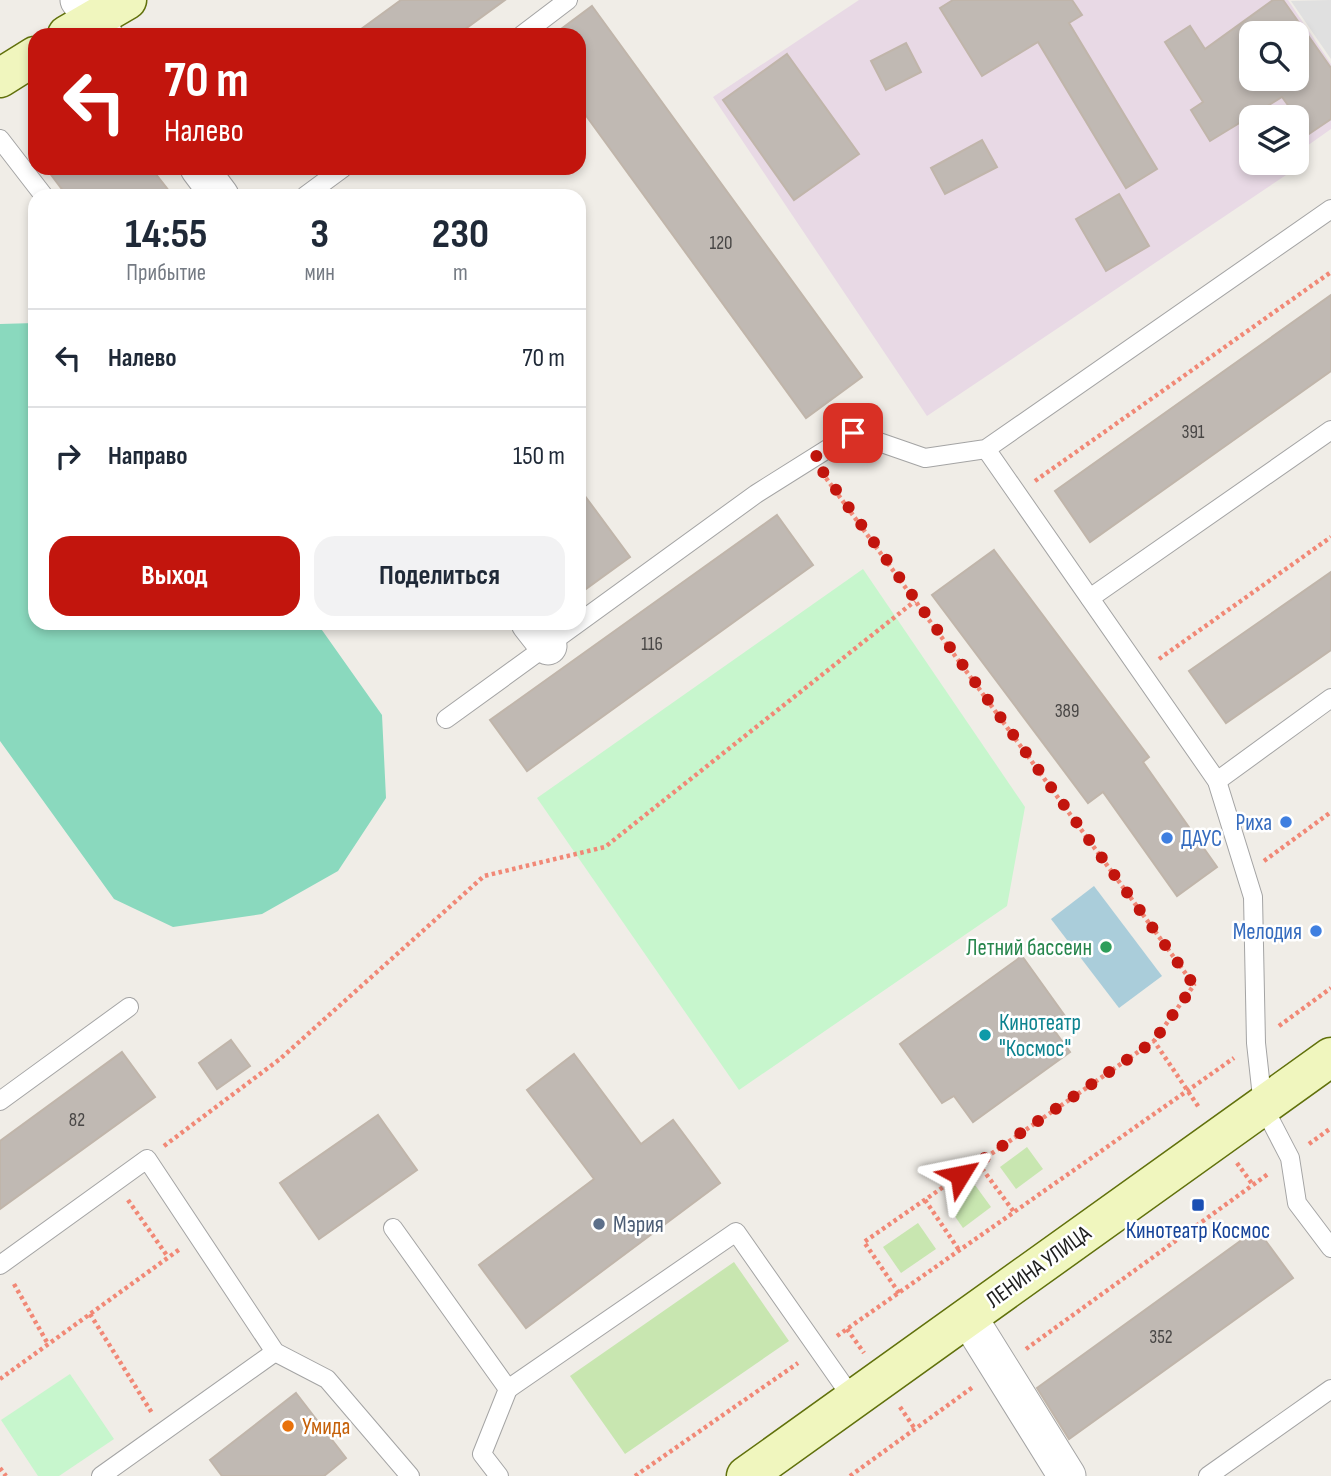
<!DOCTYPE html>
<html lang="ru">
<meta charset="utf-8">
<style>
:root{--surface:#fff;--page:#f2f2f3;--text:#1f2937;--muted:#747a83;--line:#e0e1e3;--accent:#c2150d}
body{margin:0;font-family:"Sofia Sans Condensed",sans-serif;background:var(--page);color:var(--text);height:100vh;display:flex;flex-direction:column;font-size:26px;white-space:nowrap}
*{box-sizing:border-box;margin:0}
p{font-size:23px;color:var(--muted)}
.icon{flex:none;width:38px;height:38px;fill:none;stroke:currentColor;stroke-width:2;stroke-linecap:round;stroke-linejoin:round}
.map{position:relative;flex:1;overflow:hidden}
.side{position:absolute;left:28px;top:189px;width:558px;height:441px;display:flex;flex-direction:column;background:var(--surface);border-radius:21px;box-shadow:0 4px 10px #0003}
.side>*{flex:none}
.top-card{position:absolute;left:28px;top:28px;width:558px;height:147px;border-radius:21px;box-shadow:0 4px 10px #0003;background:#c2150d;color:#fff;overflow:hidden}
.tools{position:absolute;left:1239px;top:21px;display:grid;gap:14px}
.tools a{display:grid;place-items:center;width:70px;height:70px;border-radius:14px;background:var(--surface);box-shadow:0 4px 10px #0003;font-size:35px}
.pin{position:absolute;display:grid;place-items:center;width:60px;height:60px;color:#fff;margin:-30px;border-radius:14px;box-shadow:0 4px 10px #0006}
.me{position:absolute;width:77px;margin:-38px;rotate:55deg;stroke-linejoin:round;filter:drop-shadow(0 0 5px #0008)}
.turn{display:flex;align-items:center;gap:24px;height:147px;padding:0 21px;font-size:32px}
.turn .icon{width:91px;height:91px;stroke-width:2.5}
.turn b{display:block;font-size:49px;line-height:60px}
.eta{display:flex;justify-content:space-evenly;align-items:center;height:119px;text-align:center}
.eta b{font-size:42px;font-weight:700;line-height:49px}
.button{display:flex;gap:14px;margin-top:auto;padding:14px 21px}
.button a{flex:1;height:80px;border-radius:21px;background:var(--accent);color:#fff;font-size:28px;font-weight:700;line-height:80px;text-align:center}
.button a+a{background:var(--page);color:var(--text)}
ul{padding:0;list-style:none}
li{display:flex;align-items:center;gap:21px;height:98px;padding:0 21px;border-top:2px solid var(--line)}
li div{flex:1}
li b{display:block;font-size:26px}
li em{font-style:normal}
.map>svg:first-child{display:block}
.industrial{fill:#e8d9e5;fill-rule:evenodd}
.grass{fill:#c8e6b0}
.park{fill:#c7f6cd}
.pitch{fill:#8ad9be}
.parking{fill:#e0e0e0}
.water{fill:#aacdda}
.building{fill:#c0b9b3;stroke:#c0b5aa;stroke-width:2;fill-rule:evenodd}
.lines{fill:none;stroke-linecap:round;stroke-linejoin:round}
.lane-casing{stroke:#a4a4a4;stroke-width:20}
.street-casing{stroke:#a4a4a4;stroke-width:39}
.secondary-casing{stroke:#61710c;stroke-width:41}
.path{stroke:#f18876;stroke-width:4.5;stroke-dasharray:3.5 3.5;stroke-linecap:butt}
.lane{stroke:#fff;stroke-width:18}
.street{stroke:#fff;stroke-width:37}
.secondary{stroke:#f0f6be;stroke-width:38}
.route{stroke:#c2150d;stroke-width:12;stroke-dasharray:0 21.6}
.shop-dot{fill:#3f7fe0;stroke:#fff;stroke-width:2.5}
.leisure-dot{fill:#2e9e5b;stroke:#fff;stroke-width:2.5}
.culture-dot{fill:#0f9aa8;stroke:#fff;stroke-width:2.5}
.transit-dot{fill:#1a4fb4;stroke:#fff;stroke-width:2.5}
.service-dot{fill:#5c6f8a;stroke:#fff;stroke-width:2.5}
.food-dot{fill:#e8710a;stroke:#fff;stroke-width:2.5}
.labels{text-anchor:middle;stroke-width:5;stroke-linejoin:round;paint-order:stroke}
.number-label{font-size:19px;fill:#484645}
.shop-label{font-size:23px;fill:#366cbe;stroke:#fff;text-anchor:end}
.leisure-label{font-size:23px;fill:#27864d;stroke:#fff;text-anchor:end}
.culture-label{font-size:23px;fill:#0d838f;stroke:#fff;text-anchor:start}
.service-label{font-size:23px;fill:#4e5e75;stroke:#fff;text-anchor:start}
.transit-label{font-size:23px;fill:#164399;stroke:#fff}
.street-label{font-size:23px;fill:#202020;stroke:#fff}
.food-label{font-size:23px;fill:#c56008;stroke:#fff;text-anchor:start}
</style>
<div class="map">
<svg width="1331" height="1476" viewBox="0 0 1331 1476">
<rect width="100%" height="100%" fill="#f0ede7"/>
<path class="industrial" d="M859,0H1288L1331,64V129L1297,153V117H1251V163H1295L1298,167L927,416L713,97ZM1251,33H1297V79H1251Z"/>
<g class="grass">
<polygon points="1027,1147 1043,1169 1016,1189 1000,1167"/>
<polygon points="975,1185 991,1207 963,1228 947,1205"/>
<polygon points="918,1223 936,1249 901,1273 883,1247"/>
<polygon points="734,1262 789,1341 625,1454 570,1376"/>
</g>
<g class="park">
<polygon points="863,569 1025,807 1007,906 739,1090 537,798"/>
<polygon points="70,1374 114,1439 59,1476 38,1476 1,1420"/>
</g>
<polygon class="pitch" points="35,323 35,623 317,623 382,715 386,798 338,871 262,914 173,927 114,899 0,741 0,324"/>
<polygon class="parking" points="1331,0 1331,59 1291,1"/>
<polygon class="water" points="1094,886 1162,976 1119,1008 1051,919"/>
<g class="building">
<polygon points="401,0 505,0 457,35 353,35"/>
<polygon points="953,0 1072,0 1082,15 1069,23 1157,169 1126,188 1038,42 982,76 940,8"/>
<path d="M1273,0H1283L1331,68V119L1309,134L1282,97L1210,141L1191,110L1203,102L1165,42L1190,26L1205,49ZM1251,33H1297V79H1251Z"/>
<polygon points="592,6 862,377 806,418 579,106 579,35 553,35"/>
<polygon points="906,43 921,72 886,90 871,61"/>
<polygon points="787,54 859,154 794,200 723,100"/>
<polygon points="982,140 997,167 945,194 931,168"/>
<polygon points="46,168 151,168 173,196 67,196"/>
<polygon points="1119,194 1149,246 1106,271 1076,219"/>
<polygon points="1331,295 1331,371 1090,542 1055,491"/>
<polygon points="579,488 630,557 579,594"/>
<polygon points="777,515 813,565 527,771 490,720"/>
<polygon points="994,550 1149,757 1143,762 1217,867 1177,896 1103,792 1088,803 932,595"/>
<polygon points="1331,572 1331,650 1226,723 1189,671"/>
<polygon points="1022,956 1065,1016 1051,1026 1070,1052 973,1122 954,1096 942,1103 900,1044"/>
<polygon points="231,1040 250,1066 217,1089 199,1063"/>
<polygon points="122,1052 155,1097 0,1209 0,1141"/>
<polygon points="574,1054 641,1144 673,1120 720,1183 526,1328 479,1265 594,1179 527,1090"/>
<polygon points="378,1115 417,1170 319,1239 280,1183"/>
<polygon points="1257,1229 1293,1278 1069,1439 1037,1388"/>
<polygon points="296,1393 346,1458 324,1476 222,1476 210,1460"/>
</g>
<g class="lines">
<defs>
<g id="lane">
<polyline points="522,35 568,0"/>
<polyline points="0,139 44,196"/>
<polyline points="305,196 343,168"/>
<polyline points="986,449 1217,781 1253,897 1256,1043 1263,1106 1290,1158 1297,1203 1331,1248"/>
<polyline points="1090,598 1331,430"/>
<polyline points="446,719 756,494 853,433 925,458 986,449 1331,209"/>
<polyline points="1217,781 1331,698"/>
<polyline points="0,1101 129,1007"/>
<polyline points="393,1228 508,1389 482,1454 499,1476"/>
<polyline points="0,1265 147,1159 275,1352 327,1379 410,1476"/>
<polyline points="508,1389 736,1232 853,1399"/>
<polyline points="101,1476 275,1352"/>
<polyline points="1208,1476 1331,1389"/>
</g>
<g id="street">
<polyline points="79,0 104,35"/>
<polyline points="199,168 220,196"/>
<polyline points="530,623 548,646"/>
<polyline points="968,1317 1067,1476"/>
</g>
<g id="secondary">
<polyline points="67,35 127,0"/>
<polyline points="0,78 35,56"/>
<polyline points="746,1476 1331,1057"/>
</g>
</defs>
<use href="#lane" class="lane-casing"/>
<use href="#street" class="street-casing"/>
<use href="#secondary" class="secondary-casing"/>
<g class="path">
<polyline points="826,478 1194,985 1154,1041"/>
<polyline points="1035,481 1331,272"/>
<polyline points="1159,659 1331,537"/>
<polyline points="1264,861 1331,812"/>
<polyline points="1279,1026 1331,988"/>
<polyline points="1309,1144 1331,1128"/>
<polyline points="164,1146 280,1059 484,876 605,847 915,601"/>
<polyline points="978,1163 1014,1212"/>
<polyline points="1237,1163 1253,1185"/>
<polyline points="128,1200 168,1257"/>
<polyline points="925,1200 959,1250"/>
<polyline points="14,1284 48,1344"/>
<polyline points="899,1293 864,1242 1154,1041 1200,1109"/>
<polyline points="90,1314 152,1413"/>
<polyline points="847,1329 864,1353"/>
<polyline points="837,1336 1234,1058"/>
<polyline points="1026,1349 1268,1174"/>
<polyline points="0,1379 180,1249"/>
<polyline points="900,1407 915,1429"/>
<polyline points="0,1468 6,1476"/>
<polyline points="635,1476 798,1363"/>
<polyline points="850,1476 973,1387"/>
</g>
<use href="#lane" class="lane"/>
<use href="#street" class="street"/>
<use href="#secondary" class="secondary"/>
</g>
<g class="lines">
<polyline class="route" points="853,433 813,458 1194,985 1154,1041 960,1175"/>
</g>
<g class="shop-dot">
<circle cx="1286" cy="822" r="7"/>
<circle cx="1167" cy="838" r="7"/>
<circle cx="1316" cy="931" r="7"/>
</g>
<circle class="leisure-dot" cx="1106" cy="947" r="7"/>
<circle class="culture-dot" cx="985" cy="1035" r="7"/>
<rect class="transit-dot" x="1191" y="1198" width="14" height="14" rx="3.5"/>
<circle class="service-dot" cx="599" cy="1224" r="7"/>
<circle class="food-dot" cx="288" cy="1426" r="7"/>
<g class="labels">
<g class="number-label">
<text x="721" y="249">120</text>
<text x="1193" y="438">391</text>
<text x="652" y="650">116</text>
<text x="1067" y="717">389</text>
<text x="77" y="1126">82</text>
<text x="1161" y="1343">352</text>
</g>
<g class="shop-label">
<text x="1272" y="830">Риха</text>
<text x="1181" y="846" text-anchor="start">ДАУС</text>
<text x="1302" y="939">Мелодия</text>
</g>
<g class="leisure-label">
<text x="1092" y="955">Летний бассеин</text>
</g>
<g class="culture-label">
<text x="999" y="1030">Кинотеатр<tspan x="999" dy="26">"Космос"</tspan></text>
</g>
<g class="service-label">
<text x="613" y="1232">Мэрия</text>
</g>
<g class="transit-label">
<text x="1198" y="1238">Кинотеатр Космос</text>
</g>
<g class="street-label">
<text transform="translate(1038 1266) rotate(-36)" y="8">ЛЕНИНА УЛИЦА</text>
</g>
<g class="food-label">
<text x="302" y="1434">Умида</text>
</g>
</g>
</svg>
<div class="tools">
<a><svg class="icon" aria-label="search" viewBox="0 0 24 24"><circle cx="10" cy="10" r="6"/><path d="M15 15l6 6"/></svg></a>
<a><svg class="icon" aria-label="layers" viewBox="0 0 24 24"><path d="M12 4l9 5-9 5-9-5zM3 14l9 5 9-5"/></svg></a>
</div>
<div class="pin" style="left:853px;top:433px;background:#d93025"><svg class="icon" aria-label="arrive" viewBox="0 0 24 24"><path d="M6 21V4h12l-3 4 3 4H6"/></svg></div>
<svg class="me" style="left:960px;top:1175px" viewBox="-20 -20 40 40"><path d="M0-17L14 15 0 8-14 15z" fill="#c2150d" stroke="#fff" stroke-width="4"/></svg>
<div class="top-card">
<div class="turn"><svg class="icon" aria-label="left" viewBox="0 0 24 24"><path d="M17 20v-9H6M10 6l-5 5 5 5"/></svg><div><b>70 m</b>Налево</div></div>
</div>
<section class="side">
<div class="eta">
<div><b>14:55</b><p>Прибытие</p></div>
<div><b>3</b><p>мин</p></div>
<div><b>230</b><p>m</p></div>
</div>
<ul>
<li><svg class="icon" aria-label="left" viewBox="0 0 24 24"><path d="M17 20v-9H6M10 6l-5 5 5 5"/></svg><div><b>Налево</b></div><em>70 m</em></li>
<li><svg class="icon" aria-label="right" viewBox="0 0 24 24"><path d="M7 20v-9h11M14 6l5 5-5 5"/></svg><div><b>Направо</b></div><em>150 m</em></li>
</ul>
<div class="button"><a>Выход</a><a>Поделиться</a></div>
</section>
</div>
